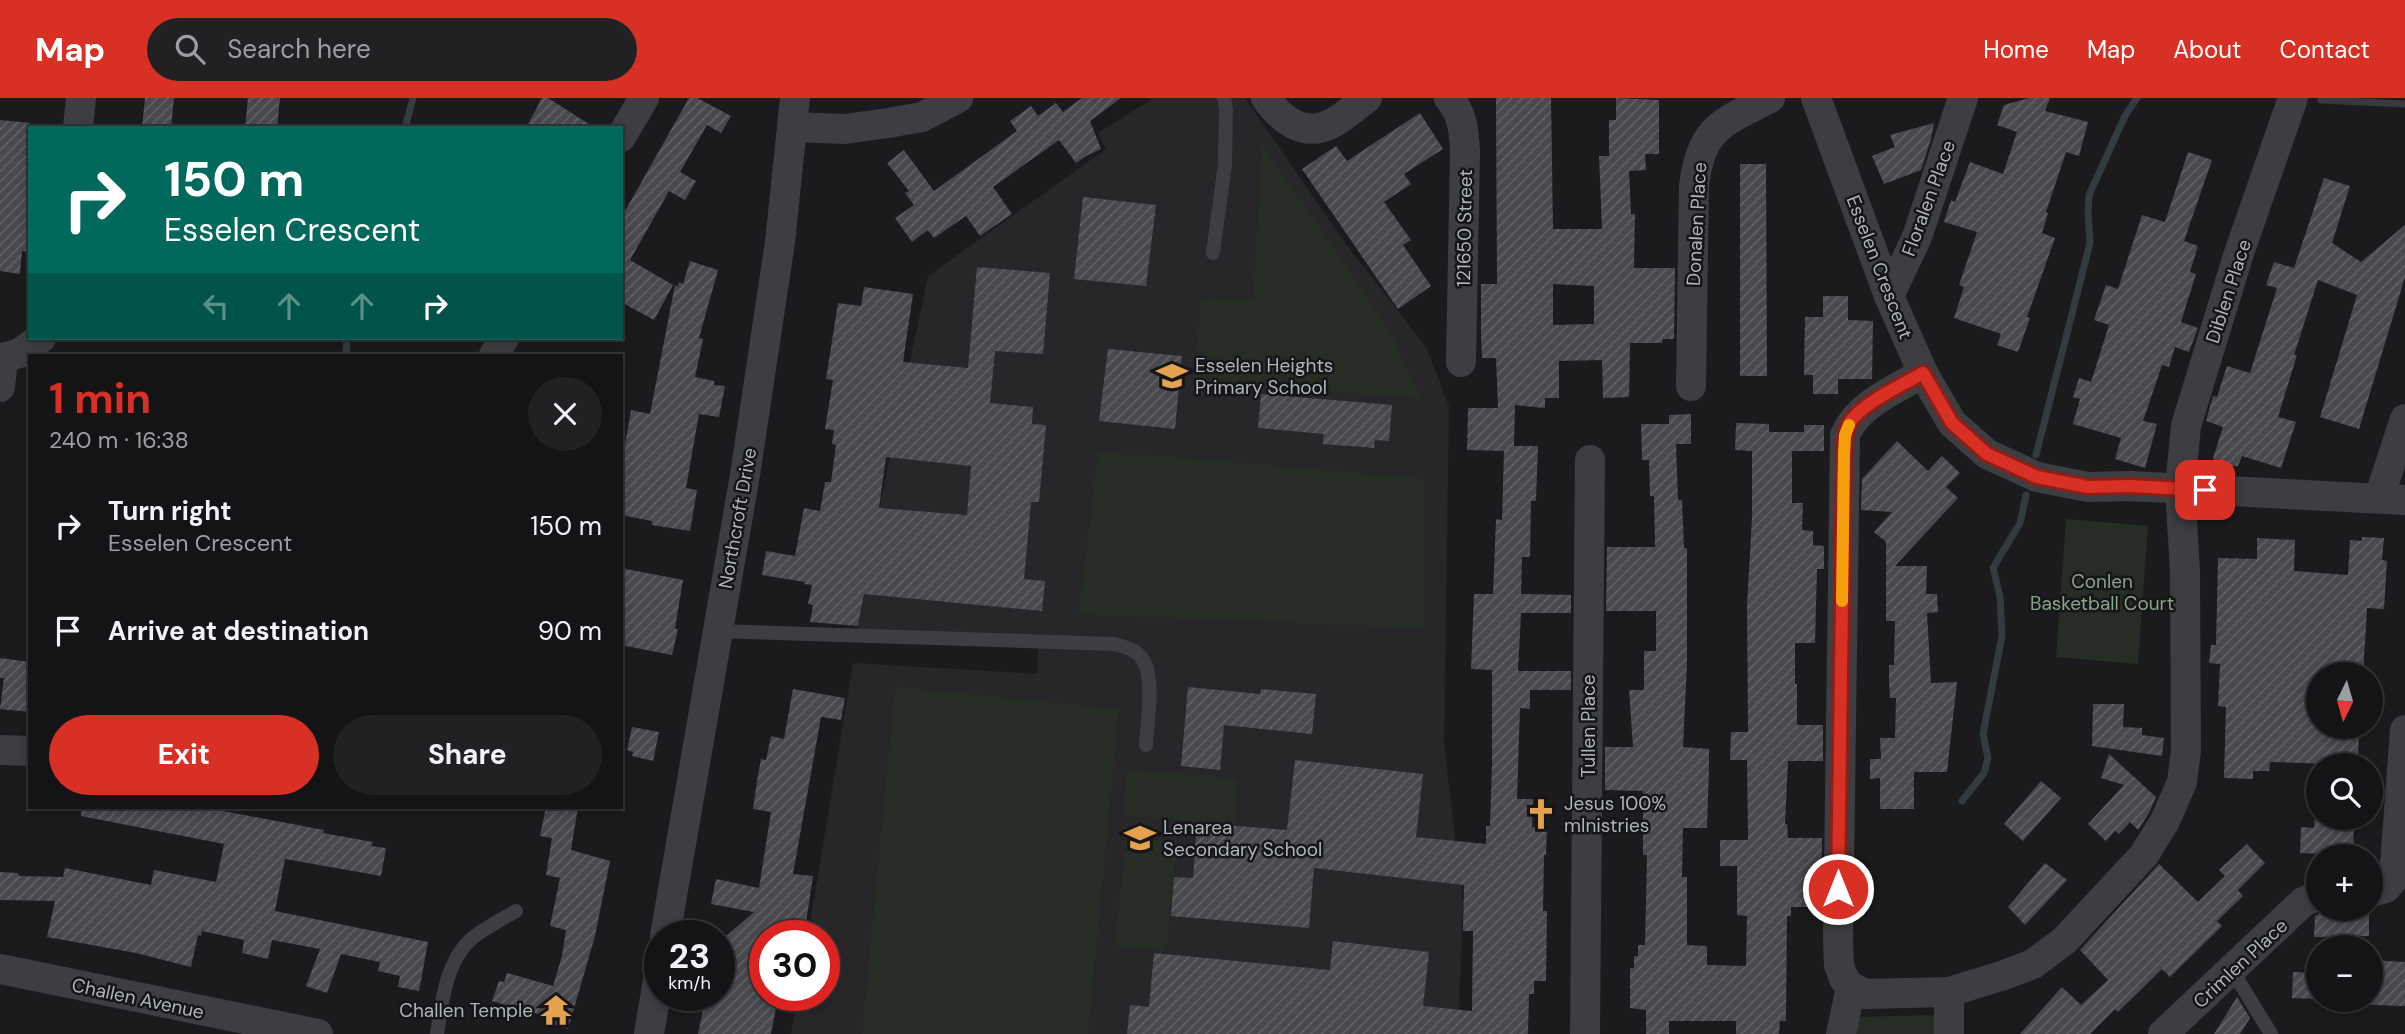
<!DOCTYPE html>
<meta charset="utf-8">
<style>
:root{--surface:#141416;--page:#212123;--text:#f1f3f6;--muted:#9d9ea1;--line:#333335;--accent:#d93025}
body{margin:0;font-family:"DM Sans",sans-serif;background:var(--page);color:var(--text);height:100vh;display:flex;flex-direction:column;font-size:26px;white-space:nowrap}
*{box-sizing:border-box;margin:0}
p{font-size:23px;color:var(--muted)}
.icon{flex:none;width:38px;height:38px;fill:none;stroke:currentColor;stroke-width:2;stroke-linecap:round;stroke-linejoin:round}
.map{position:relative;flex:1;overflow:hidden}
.panel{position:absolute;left:28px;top:256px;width:595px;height:455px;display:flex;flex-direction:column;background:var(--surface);border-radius:0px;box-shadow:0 4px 10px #0003,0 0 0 2px var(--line)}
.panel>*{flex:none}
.banner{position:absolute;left:28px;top:28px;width:595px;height:214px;border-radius:0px;box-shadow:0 4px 10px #0003,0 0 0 2px var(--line);background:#00695c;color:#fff;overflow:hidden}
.needle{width:46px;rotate:185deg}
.fabs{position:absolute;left:2306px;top:564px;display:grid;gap:14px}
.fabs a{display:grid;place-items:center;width:77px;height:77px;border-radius:50%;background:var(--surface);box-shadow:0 4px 10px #0003,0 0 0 2px var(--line);font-size:35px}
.speed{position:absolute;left:644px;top:822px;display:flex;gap:14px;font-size:35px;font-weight:700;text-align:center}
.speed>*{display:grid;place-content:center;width:91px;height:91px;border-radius:50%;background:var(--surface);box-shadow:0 4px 10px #0003,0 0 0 2px var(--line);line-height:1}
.speed small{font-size:18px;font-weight:400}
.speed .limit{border:10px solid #d22;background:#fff;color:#111}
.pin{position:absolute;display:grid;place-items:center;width:60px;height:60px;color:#fff;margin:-30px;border-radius:14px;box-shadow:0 4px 10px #0006}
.me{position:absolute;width:77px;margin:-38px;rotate:0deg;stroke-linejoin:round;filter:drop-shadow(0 0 5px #0008)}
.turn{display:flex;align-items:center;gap:24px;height:147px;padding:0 21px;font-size:32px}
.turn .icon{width:91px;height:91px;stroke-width:2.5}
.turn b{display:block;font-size:49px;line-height:60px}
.lanes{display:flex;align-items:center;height:66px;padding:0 21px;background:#0003;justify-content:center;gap:35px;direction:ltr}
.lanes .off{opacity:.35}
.round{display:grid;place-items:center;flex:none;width:74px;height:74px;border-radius:37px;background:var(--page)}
.overview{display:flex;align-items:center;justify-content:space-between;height:119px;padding:0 21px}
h1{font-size:42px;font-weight:700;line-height:52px;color:var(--accent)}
.button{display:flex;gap:14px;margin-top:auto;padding:14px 21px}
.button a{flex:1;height:80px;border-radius:42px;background:var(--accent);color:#fff;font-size:28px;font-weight:700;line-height:80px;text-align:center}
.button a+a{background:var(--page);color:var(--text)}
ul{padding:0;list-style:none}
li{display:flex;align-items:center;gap:21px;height:105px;padding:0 21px}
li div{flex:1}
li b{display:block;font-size:26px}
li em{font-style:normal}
header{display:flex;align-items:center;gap:42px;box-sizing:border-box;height:98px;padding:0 35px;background:var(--accent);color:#fff}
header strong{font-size:33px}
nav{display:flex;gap:38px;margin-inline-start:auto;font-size:24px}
.search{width:490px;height:63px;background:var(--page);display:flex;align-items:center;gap:18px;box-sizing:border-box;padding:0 24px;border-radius:38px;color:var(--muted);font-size:26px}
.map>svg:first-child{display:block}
.built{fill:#27272a}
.park{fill:#252d25}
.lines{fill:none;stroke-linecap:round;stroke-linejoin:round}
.stream{stroke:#323b40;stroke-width:7}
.building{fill:url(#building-hatch);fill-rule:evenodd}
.service{stroke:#3c3e41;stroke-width:14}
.minor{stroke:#3c3e41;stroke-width:30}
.route-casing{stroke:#8d1f18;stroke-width:18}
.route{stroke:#d93025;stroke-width:12}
.slow{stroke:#f59e0b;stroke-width:12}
.labels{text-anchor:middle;stroke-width:5;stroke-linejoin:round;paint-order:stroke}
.street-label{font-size:19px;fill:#afb4bb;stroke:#161618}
.poi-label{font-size:19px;fill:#afb4bb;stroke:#161618;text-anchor:start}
.park-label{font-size:19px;fill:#89a488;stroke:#161618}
</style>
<header>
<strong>Map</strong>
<div class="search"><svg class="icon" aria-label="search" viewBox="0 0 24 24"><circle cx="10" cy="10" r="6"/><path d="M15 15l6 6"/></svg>Search here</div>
<nav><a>Home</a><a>Map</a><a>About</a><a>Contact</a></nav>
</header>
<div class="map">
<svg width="2405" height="936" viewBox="0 0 2405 936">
<defs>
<pattern id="building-hatch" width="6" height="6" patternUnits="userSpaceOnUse" patternTransform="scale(1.75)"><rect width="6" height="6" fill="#48494d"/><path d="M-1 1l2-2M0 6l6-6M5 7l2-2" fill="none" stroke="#606165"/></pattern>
</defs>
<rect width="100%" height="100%" fill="#1b1b1d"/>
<polygon class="built" points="1154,0 1245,0 1348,149 1426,249 1449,308 1444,645 1463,806 1458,936 791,936 797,898 824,898 824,838 808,838 853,565 1037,576 1039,538 858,532 883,392 928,178 1106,51 1098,35"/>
<g class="park">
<polygon points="1262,46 1388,229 1422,301 1193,281 1202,200 1253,201"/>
<polygon points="1098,355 1174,359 1424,381 1424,530 1079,516"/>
<polygon points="2066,421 2148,428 2138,566 2056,559"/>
<polygon points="895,589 1119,611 1088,936 862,936"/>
<polygon points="1127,671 1238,681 1234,727 1123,717"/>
<polygon points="1126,740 1177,744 1166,853 1115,848"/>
<polygon points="1939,917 1939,936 1850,936 1850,919"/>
</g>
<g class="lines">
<g class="stream">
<polyline points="2321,2 2405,6"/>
<polyline points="405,30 413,0"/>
<polyline points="346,257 347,240"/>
<polyline points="2036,357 2090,145 2088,116 2089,97 2125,18 2137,0"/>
<polyline points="1962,703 1984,675 1988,660 1983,636 2002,538 2000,498 1993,470 2020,425 2026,397"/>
</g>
</g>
<g class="building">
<polygon points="145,0 174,0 171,30 142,30"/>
<polygon points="248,0 280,0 277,30 245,30"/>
<polygon points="542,0 548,0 595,30 526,30"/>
<polygon points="689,0 697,0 731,18 721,35 707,27 680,74 696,83 685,102 669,93 630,162 673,187 654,222 621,204 621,120"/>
<polygon points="1082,0 1121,0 1090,23 1101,51 1086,58 1076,65 1059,42 993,89 1012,116 980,138 966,118 934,140 928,132 912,144 895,120 914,107 905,95 909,93 887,65 904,52 934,93 1017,33 1010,23 1031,8 1038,18 1056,5 1063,14"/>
<path d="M1496,0H1551L1553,131H1602L1599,58H1609V22H1616V0L1659,2V56H1645L1646,72L1629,73L1631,116H1635L1634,170H1675L1674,241H1663L1662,245H1630L1629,299L1603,300L1602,262L1559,263V300H1545V310L1515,307L1514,348H1538L1536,403H1531L1530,459H1522L1521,496L1571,497V515H1521L1518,573H1571V592H1530V611L1520,610L1517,701H1533L1532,729L1547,730L1546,757H1544L1543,813H1547L1546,883H1534V896H1529L1528,936H1127L1130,907L1149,909L1154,855L1330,872L1333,843L1429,854L1423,908L1472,913L1473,833H1463L1464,787L1314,770L1309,830L1171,818L1174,779L1193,780L1197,725L1287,732L1295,662L1423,676L1416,739L1486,746V728H1490L1492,667V572L1471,571L1474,496H1493L1496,421L1502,422L1504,353L1467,352L1468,310H1498L1496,260H1482L1481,235V186H1497ZM1553,186L1594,188V226L1553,227Z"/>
<polygon points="2029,0 2050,0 2045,13 2088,24 2079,58 2066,54 2046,114 2048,115 2042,135 2055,140 2027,219 2030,220 2018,254 1997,247 2001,236 1954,220 1964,189 1959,187 1977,134 1944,124 1951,102 1955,104 1970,64 2003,76 2017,34 1997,27 2004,7"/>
<polygon points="1420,15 1443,51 1404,76 1411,86 1384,104 1411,142 1403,147 1431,188 1398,211 1302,71 1336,48 1347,63"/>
<polygon points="0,22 30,25 30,154 22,153 20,176 0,173"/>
<polygon points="1934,25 1931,41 1921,72 1884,86 1872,58 1895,49 1890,37"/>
<polygon points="2188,54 2212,62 2184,143 2198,148 2190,174 2196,176 2181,224 2198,230 2189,254 2175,249 2169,269 2162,267 2143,323 2157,326 2145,370 2115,361 2121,340 2073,326 2080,301 2073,299 2079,280 2091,284 2109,227 2094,222 2106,187 2118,191 2142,117 2165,124"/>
<polygon points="1740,66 1766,66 1767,278 1740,278"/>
<polygon points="2324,80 2350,88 2332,145 2361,164 2405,127 2405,179 2359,331 2320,319 2357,197 2318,182 2294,257 2297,257 2278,319 2296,324 2281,370 2242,358 2238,368 2219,369 2213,360 2223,329 2206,323 2213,298 2217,299 2227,268 2250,275 2277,190 2266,187 2274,164 2294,170"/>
<polygon points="1083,99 1156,107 1146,188 1074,181"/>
<polygon points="690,163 718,172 699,240 703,241 695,279 714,283 714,287 725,288 719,319 699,316 686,390 697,392 690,433 652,427 652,423 621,417 621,369 631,312 650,316 675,187 678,189 679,184 683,186"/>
<path d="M977,169L1050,175L1043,256L995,253L990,305L1033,309L1032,326L1046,327L1039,404H1031L1024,481L1045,483L1042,513L864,496L858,528L810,524L813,507L808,506L812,487L804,486L805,484L762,477L766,453L795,458L804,410L820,413L825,384H831L836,347L832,346L834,332L825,331L833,282L826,281L838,205L861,208L864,189L913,196L903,264L968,270ZM886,359L971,368L967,417L879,410Z"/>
<polygon points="1823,198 1848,198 1848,222 1873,223 1872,281 1838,281 1838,296 1813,296 1813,277 1804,277 1805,219 1823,219"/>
<polygon points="1108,251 1182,258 1175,331 1099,323"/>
<polygon points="1261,296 1392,307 1389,343 1375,342 1374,350 1323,346 1324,336 1258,330"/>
<polygon points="1691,316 1691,346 1676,346 1678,402 1682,402 1684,450 1687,450 1687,566 1683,649 1709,651 1709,671 1707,730 1683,730 1682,779 1687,779 1687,847 1707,848 1707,867 1746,868 1747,818 1737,817 1737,768 1720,768 1720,742 1748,742 1747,662 1730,662 1731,634 1748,634 1747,507 1752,419 1752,353 1735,352 1736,325 1769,326 1769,334 1804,334 1804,327 1824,327 1824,353 1792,353 1792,405 1803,405 1802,432 1813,433 1813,447 1824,448 1824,471 1817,471 1815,545 1795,545 1795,586 1797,586 1797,627 1823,627 1823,663 1788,663 1785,726 1787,726 1788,740 1822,740 1821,809 1791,809 1791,818 1787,818 1786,923 1780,923 1779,936 1736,936 1736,923 1669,923 1669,936 1646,936 1646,912 1630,910 1630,870 1634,870 1634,858 1638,858 1638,847 1645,847 1647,757 1643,757 1643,693 1605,692 1605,649 1633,649 1629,592 1644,592 1644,553 1656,553 1656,513 1606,513 1607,449 1655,449 1654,398 1650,398 1649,362 1642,362 1641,326 1669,326 1669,317"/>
<polygon points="1897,343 1928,373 1942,358 1960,375 1946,389 1958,400 1895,468 1927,468 1926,496 1937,496 1938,514 1927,515 1931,585 1957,584 1947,674 1914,674 1914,711 1880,711 1880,680 1870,681 1870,661 1881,661 1880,640 1895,640 1896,600 1890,600 1889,585 1889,567 1894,567 1895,523 1886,523 1886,444 1874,434 1892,414 1861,412 1862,381"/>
<polygon points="2362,439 2384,440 2382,462 2387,463 2384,511 2367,510 2363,576 2319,576 2319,628 2359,628 2358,667 2270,664 2269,673 2253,673 2253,681 2224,680 2226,609 2218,608 2220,566 2209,565 2211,547 2216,547 2218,460 2257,461 2257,440 2295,442 2294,473 2348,477 2350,442 2362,443"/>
<polygon points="621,470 683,482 675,531 678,531 672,557 621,547"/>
<polygon points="0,560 30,564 30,614 0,611 4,580 0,580"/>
<polygon points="1188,589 1260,596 1261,591 1316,596 1312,636 1224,627 1220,672 1181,668"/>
<polygon points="793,591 845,600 841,622 821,619 793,776 813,778 804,838 765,838 765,898 778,899 771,936 698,936 706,898 719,898 719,870 724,840 754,814 711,806 716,781 759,790 771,714 753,711 757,683 761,661 766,662 771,638 784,641"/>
<polygon points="2093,606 2124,606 2123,629 2142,630 2142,637 2164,640 2162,658 2092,648"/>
<polygon points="632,629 659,634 653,663 632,658 633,654 627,652"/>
<polygon points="2109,656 2156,699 2149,715 2138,732 2130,724 2119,736 2115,733 2106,743 2088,726 2124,687 2101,680"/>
<polygon points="2041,683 2061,700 2023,743 2004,726"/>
<polygon points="82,709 202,709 324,732 323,735 373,744 371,748 386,750 381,778 285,761 275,813 428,844 419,893 398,889 400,878 378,873 380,864 341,856 327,895 306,888 320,851 272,842 268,861 242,855 244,842 202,833 201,838 198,837 191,869 136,855 47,839 55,803 0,802 0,774 18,775 19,778 63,779 65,770 151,787 154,772 216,784 224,746 81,718"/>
<polygon points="546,709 578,709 571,752 610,763 595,838 568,931 547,925 548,919 492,903 499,883 504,884 507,875 553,888 562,858 566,832 550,828 560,780 546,777 552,740 540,738"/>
<polygon points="2315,719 2354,719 2353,757 2300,755 2301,729 2314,730"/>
<polygon points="2247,746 2265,765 2238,792 2243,798 2217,823 2222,828 2170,879 2162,871 2118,914 2115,911 2090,936 2020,936 2062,889 2081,907 2108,882 2080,852 2159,766 2198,804 2225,778 2219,772"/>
<polygon points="2045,765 2067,782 2025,827 2008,809"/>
<polygon points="2327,812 2369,814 2369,838 2314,839 2315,818"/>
<polygon points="2371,862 2405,864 2405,908 2371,907"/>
<polygon points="2293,874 2319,875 2319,901 2292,900"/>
<polygon points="2237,899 2250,920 2240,936 2214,936"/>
</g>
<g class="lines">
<g class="service">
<polyline points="1213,155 1225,66 1226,11 1224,0"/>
<path d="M716,533L1114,546C1125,549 1138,552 1143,562C1155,580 1147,625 1146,647"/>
<polyline points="2232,872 2271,936"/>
<path d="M437,936C442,905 445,867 469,843C482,831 501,822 516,813"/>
</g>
<g class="minor">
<path d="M1266,0C1279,19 1301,38 1326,28C1340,23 1355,9 1367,0"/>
<path d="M1449,0C1463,16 1464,34 1465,54L1461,264"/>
<polyline points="1816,0 1889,198 1923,275 1952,325 1987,356 2037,379 2088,389 2130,388 2405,402"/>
<polyline points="793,29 845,31 888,25 922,19 958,0"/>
<polyline points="78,30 81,0"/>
<polyline points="621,39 644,0"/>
<polyline points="1889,198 1917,139 1963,0"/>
<polyline points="494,257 504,240"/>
<polyline points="0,261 20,255 41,240"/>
<path d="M1923,275C1895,292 1858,306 1845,337L1838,844L1839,867L1844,881L1851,889L1865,896L1949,894L2001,878L2033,866L2065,842L2144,757L2165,723L2182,684L2186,652L2185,473L2180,390L2186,328L2238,158L2293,0"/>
<path d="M1691,288L1694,88C1701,29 1722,25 1770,0"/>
<polyline points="0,289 3,261"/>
<polyline points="2379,400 2405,321"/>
<polyline points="0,652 30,653"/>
<polyline points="2371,794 2386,790 2394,780 2405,632"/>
<polyline points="665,838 745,377 780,144 795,0"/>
<polyline points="0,871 318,936"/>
<polyline points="1949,894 1949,936"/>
<polyline points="649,936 660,870"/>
<polyline points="1585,936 1590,362"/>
<polyline points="1841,936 1851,889"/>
<polyline points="2163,936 2303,804 2319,797"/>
</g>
</g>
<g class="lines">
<defs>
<path id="route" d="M1838,791L1844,356C1845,346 1844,334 1850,324C1863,305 1902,287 1923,275L1952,325L1987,356L2037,379L2088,389L2130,388L2205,392"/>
</defs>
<use href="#route" class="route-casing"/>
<use href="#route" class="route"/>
<polyline class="slow" points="1842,503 1844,356 1845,337 1849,327"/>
</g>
<defs>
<symbol id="school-bare" viewBox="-9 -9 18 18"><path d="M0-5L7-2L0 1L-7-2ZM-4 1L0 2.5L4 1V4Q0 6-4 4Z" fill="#e2a24e" stroke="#161618" stroke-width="2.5" paint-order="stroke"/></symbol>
<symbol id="church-bare" viewBox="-9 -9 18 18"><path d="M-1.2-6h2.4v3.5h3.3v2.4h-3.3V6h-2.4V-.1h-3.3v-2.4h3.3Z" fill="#e2a24e" stroke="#161618" stroke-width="2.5" paint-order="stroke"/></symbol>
<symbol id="temple-bare" viewBox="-9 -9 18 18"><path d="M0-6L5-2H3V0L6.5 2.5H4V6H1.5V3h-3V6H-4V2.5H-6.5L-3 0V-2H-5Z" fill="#e2a24e" stroke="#161618" stroke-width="2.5" paint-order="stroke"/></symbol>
</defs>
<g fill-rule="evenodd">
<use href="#school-bare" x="1150" y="256" width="44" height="44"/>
<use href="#church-bare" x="1519" y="694" width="44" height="44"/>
<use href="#school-bare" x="1118" y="718" width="44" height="44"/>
<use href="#temple-bare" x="534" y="890" width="44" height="44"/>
</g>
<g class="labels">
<g class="street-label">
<text transform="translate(1928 100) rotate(-70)" y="7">Floralen Place</text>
<text transform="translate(1696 126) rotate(-87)" y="7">Donalen Place</text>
<text transform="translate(1464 130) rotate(-89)" y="7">121650 Street</text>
<text transform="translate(1880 169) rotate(69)" y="7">Esselen Crescent</text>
<text transform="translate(2228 193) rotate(-72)" y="7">Diblen Place</text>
<text transform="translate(737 420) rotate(-80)" y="7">Northcroft Drive</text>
<text transform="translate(1588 628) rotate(-90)" y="7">Tullen Place</text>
<text transform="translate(2240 865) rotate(-43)" y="7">Crimlen Place</text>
<text transform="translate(138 900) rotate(12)" y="7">Challen Avenue</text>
</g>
<g class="poi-label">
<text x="1195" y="274">Esselen Heights<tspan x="1195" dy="22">Primary School</tspan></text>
<text x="1564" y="712">Jesus 100%<tspan x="1564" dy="22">mInistries</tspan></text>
<text x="1163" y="736">Lenarea<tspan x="1163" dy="22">Secondary School</tspan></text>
<text x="533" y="919" text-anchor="end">Challen Temple</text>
</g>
<g class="park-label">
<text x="2102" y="490">Conlen<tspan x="2102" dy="22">Basketball Court</tspan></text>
</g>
</g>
</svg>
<div class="fabs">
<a><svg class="needle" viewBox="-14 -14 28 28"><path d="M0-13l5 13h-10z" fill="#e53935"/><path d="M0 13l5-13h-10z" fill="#9d9ea1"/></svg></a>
<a><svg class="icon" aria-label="search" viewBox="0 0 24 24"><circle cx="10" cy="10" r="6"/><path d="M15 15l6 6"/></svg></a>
<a>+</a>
<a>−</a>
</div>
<div class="speed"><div>23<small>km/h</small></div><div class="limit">30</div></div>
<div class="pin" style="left:2205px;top:392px;background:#d93025"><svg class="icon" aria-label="arrive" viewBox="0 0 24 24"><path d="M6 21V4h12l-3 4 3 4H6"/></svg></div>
<svg class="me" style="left:1838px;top:791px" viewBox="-20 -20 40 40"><circle r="17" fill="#d93025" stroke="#fff" stroke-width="3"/><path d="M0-11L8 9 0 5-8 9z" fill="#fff"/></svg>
<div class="banner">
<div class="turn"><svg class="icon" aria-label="right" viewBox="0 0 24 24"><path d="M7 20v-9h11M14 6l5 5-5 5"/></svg><div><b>150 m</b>Esselen Crescent</div></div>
<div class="lanes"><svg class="icon off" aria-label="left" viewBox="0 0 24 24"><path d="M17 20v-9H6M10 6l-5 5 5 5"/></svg><svg class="icon off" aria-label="ahead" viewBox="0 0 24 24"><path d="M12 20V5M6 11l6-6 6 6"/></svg><svg class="icon off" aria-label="ahead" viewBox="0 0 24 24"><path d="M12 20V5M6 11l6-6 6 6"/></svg><svg class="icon" aria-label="right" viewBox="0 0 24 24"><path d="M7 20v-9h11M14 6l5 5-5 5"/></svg></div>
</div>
<section class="panel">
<div class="overview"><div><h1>1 min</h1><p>240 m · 16:38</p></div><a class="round"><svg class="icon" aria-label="close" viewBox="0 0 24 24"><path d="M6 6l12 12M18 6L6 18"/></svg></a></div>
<ul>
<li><svg class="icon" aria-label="right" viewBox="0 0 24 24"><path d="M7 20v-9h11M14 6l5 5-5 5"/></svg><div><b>Turn right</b><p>Esselen Crescent</p></div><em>150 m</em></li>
<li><svg class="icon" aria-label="arrive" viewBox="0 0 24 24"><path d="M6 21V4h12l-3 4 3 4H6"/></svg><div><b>Arrive at destination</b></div><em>90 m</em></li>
</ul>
<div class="button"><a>Exit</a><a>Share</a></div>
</section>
</div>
